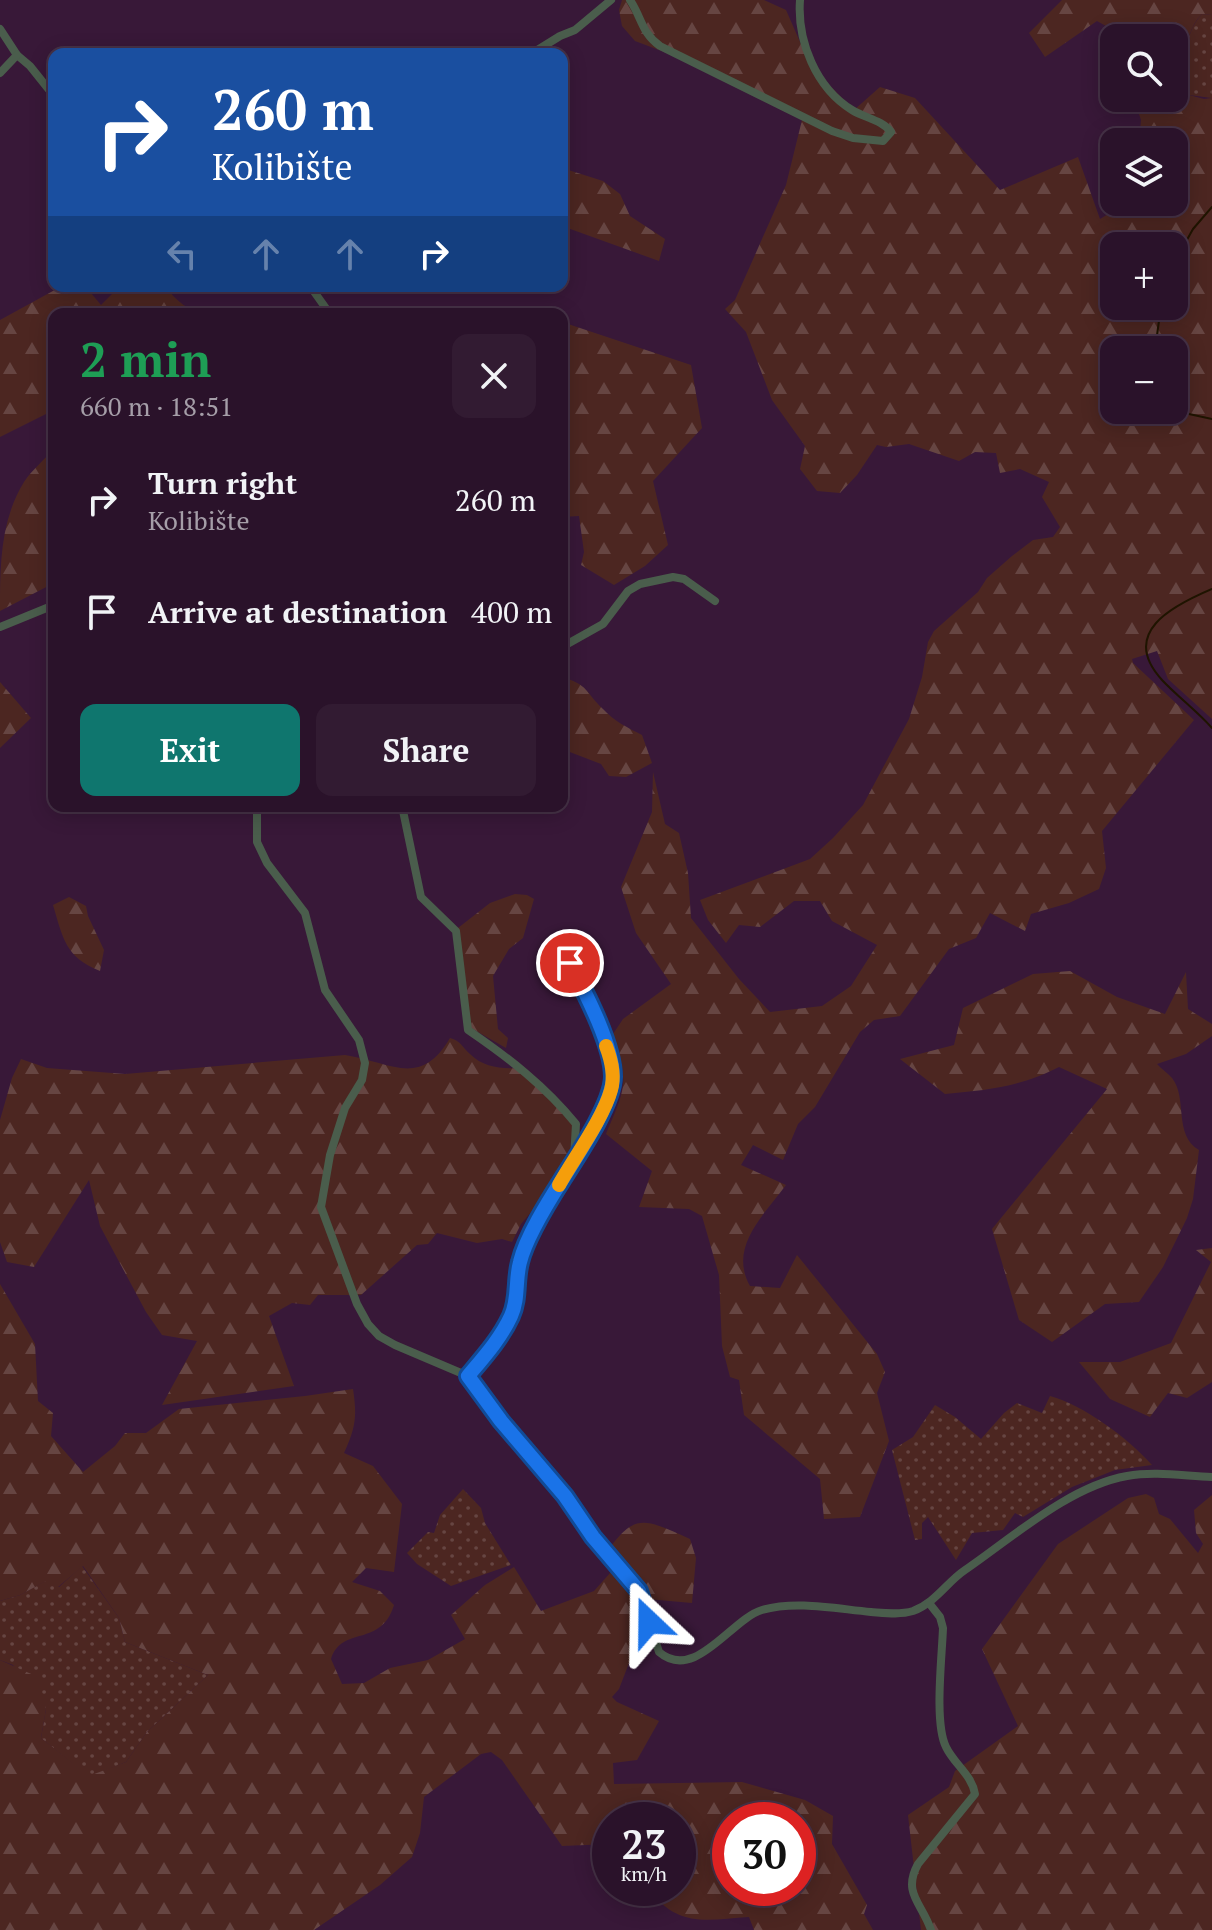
<!DOCTYPE html>
<meta charset="utf-8">
<style>
:root{--surface:#2a122a;--page:#321b32;--text:#f1f3f6;--muted:#a59ea8;--line:#463247;--accent:#0f766e}
body{margin:0;font-family:"PT Serif",serif;background:var(--page);color:var(--text);height:100vh;display:flex;flex-direction:column;font-size:30px;white-space:nowrap}
*{box-sizing:border-box;margin:0}
p{font-size:26px;color:var(--muted)}
.icon{flex:none;width:44px;height:44px;fill:none;stroke:currentColor;stroke-width:2;stroke-linecap:round;stroke-linejoin:round}
.map{position:relative;flex:1;overflow:hidden}
.side{position:absolute;left:48px;top:308px;width:520px;height:504px;display:flex;flex-direction:column;background:var(--surface);border-radius:16px;box-shadow:0 4px 20px #0003,0 0 0 2px var(--line)}
.side>*{flex:none}
.banner{position:absolute;left:48px;top:48px;width:520px;height:244px;border-radius:16px;box-shadow:0 4px 20px #0003,0 0 0 2px var(--line);background:#1a4fa0;color:#fff;overflow:hidden}
.tools{position:absolute;left:1100px;top:24px;display:grid;gap:16px}
.tools a{display:grid;place-items:center;width:88px;height:88px;border-radius:16px;background:var(--surface);box-shadow:0 4px 20px #0003,0 0 0 2px var(--line);font-size:40px}
.speed{position:absolute;left:592px;top:1802px;display:flex;gap:16px;font-size:40px;font-weight:700;text-align:center}
.speed>*{display:grid;place-content:center;width:104px;height:104px;border-radius:50%;background:var(--surface);box-shadow:0 4px 20px #0003,0 0 0 2px var(--line);line-height:1}
.speed small{font-size:20px;font-weight:400}
.speed .limit{border:12px solid #d22;background:#fff;color:#111}
.pin{position:absolute;display:grid;place-items:center;width:68px;height:68px;color:#fff;margin:-34px;border:4px solid #fff;border-radius:50%;box-shadow:0 2px 8px #0007}
.me{position:absolute;width:88px;margin:-44px;rotate:337deg;stroke-linejoin:round;filter:drop-shadow(0 0 6px #0008)}
.turn{display:flex;align-items:center;gap:28px;height:168px;padding:0 32px;font-size:36px}
.turn .icon{width:104px;height:104px;stroke-width:2.5}
.turn b{display:block;font-size:56px;line-height:68px}
.lanes{display:flex;align-items:center;height:76px;padding:0 32px;background:#0003;justify-content:center;gap:40px;direction:ltr}
.lanes .off{opacity:.35}
.round{display:grid;place-items:center;flex:none;width:84px;height:84px;border-radius:16px;background:var(--page)}
.headline{display:flex;align-items:center;justify-content:space-between;height:136px;padding:0 32px}
h1{font-size:48px;font-weight:700;line-height:60px;color:#1e9e55}
.button{display:flex;gap:16px;margin-top:auto;padding:16px 32px}
.button a{flex:1;height:92px;border-radius:16px;background:var(--accent);color:#fff;font-size:32px;font-weight:700;line-height:92px;text-align:center}
.button a+a{background:var(--page);color:var(--text)}
ul{padding:0;list-style:none}
li{display:flex;align-items:center;gap:24px;height:112px;padding:0 32px}
li div{flex:1}
li b{display:block;font-size:30px}
li em{font-style:normal}
.map>svg:first-child{display:block}
.grass{fill:url(#grass-dots)}
.forest{fill:url(#forest-firs);fill-rule:evenodd}
.lines{fill:none;stroke-linecap:round;stroke-linejoin:round}
.stream{stroke:#1f1400;stroke-width:2}
.minor{stroke:#4a5d4c;stroke-width:8}
.route-casing{stroke:#114b97;stroke-width:20}
.route{stroke:#1a73e8;stroke-width:14}
.slow{stroke:#f59e0b;stroke-width:14}
</style>
<div class="map">
<svg width="1212" height="1930" viewBox="0 0 1212 1930">
<defs>
<pattern id="grass-dots" width="8" height="8" patternUnits="userSpaceOnUse" patternTransform="scale(2)"><rect width="8" height="8" fill="#4c2621"/><path d="M2 2h.1M6 6h.1" fill="none" stroke="#664542" stroke-width="1.8" stroke-linecap="round"/></pattern>
<pattern id="forest-firs" width="22" height="20" patternUnits="userSpaceOnUse" patternTransform="scale(2)"><rect width="22" height="20" fill="#4c2621"/><path d="M5 1l3.5 6h-7zM16 11l3.5 6h-7z" fill="#664542"/></pattern>
</defs>
<rect width="100%" height="100%" fill="#381838"/>
<g class="grass">
<path d="M1202,14L1212,15V98L1189,95C1186,68 1181,36 1202,14Z"/>
<path d="M1050,1396C1084,1405 1129,1439 1152,1465L1115,1470L1072,1487L1023,1517L1015,1513L1003,1530L972,1533L956,1560L928,1517L922,1523V1539L915,1540L892,1450L913,1437L935,1405L955,1417L981,1439L1004,1413L1017,1403L1042,1413Z"/>
<polygon points="463,1489 481,1508 485,1523 511,1565 451,1586 417,1564 407,1553 428,1532 434,1533 440,1515"/>
<polygon points="82,1566 119,1618 125,1642 208,1675 147,1732 126,1762 89,1777 41,1738 46,1709 13,1665 0,1660 0,1601 20,1595 47,1580 59,1587"/>
</g>
<g class="forest">
<path d="M622,0H764L786,10L811,67L854,110L880,87L915,98L1000,190L1078,157L1100,219L1110,213L1114,191V202H1174V142H1139L1141,120L1137,108L1142,98H1174V38H1119L1113,30L1097,21L1045,57L1029,33L1062,0H1212V15L1202,14C1181,35 1186,68 1189,95L1204,99L1212,98V719L1168,679L1157,651L1132,659L1133,663L1194,720L1102,831L1106,868L1099,889L1069,903L1031,914L1025,931L990,913L976,938L949,949L900,1016L874,1020L860,1032L815,1107L798,1124L783,1160L753,1145L741,1165L786,1185C764,1215 728,1247 750,1286L780,1288L797,1255L877,1354L885,1372L877,1393L889,1441L860,1517L824,1519L820,1479L744,1415L739,1380L730,1377L722,1346L719,1275L702,1216L689,1209L639,1207L652,1171L606,1134C626,1087 629,1083 613,1034L623,1019L671,984L636,933L621,887L652,812L653,772L665,824L679,833L688,873L691,918L739,979L770,1012L822,1006L851,986L877,945L832,921L820,901H794L760,927L739,925L726,943L708,920L700,900L810,859L833,838L863,805L909,719L922,677L928,642L934,631L978,592L987,578L1012,556L1033,540L1053,537L1060,527L1042,497L1049,482L1020,469L1000,473L996,453L975,452L959,461L909,444L886,447L877,445L857,475L840,493L817,491L800,469L805,446L772,400L746,332L725,309L735,300L786,185L802,120L667,53L635,41L622,26L619,10ZM1114,246H1174V306H1114ZM1114,350H1174V410H1114Z"/>
<polygon points="562,168 603,181 620,194 630,216 665,239 659,261 562,226"/>
<path d="M62,286H85L101,305L120,286H165C177,302 188,311 208,314H54V410L0,437V320Z"/>
<polygon points="562,322 691,365 702,428 653,481 668,545 645,566 614,585 581,565 584,552 579,516 562,517"/>
<path d="M54,449V583L0,611C0,566 0,521 24,482C32,470 44,460 54,449Z"/>
<path d="M562,677C589,685 585,692 603,709C614,721 628,728 642,735L652,763L626,777L609,776L601,764L562,749Z"/>
<polygon points="0,682 31,718 0,748"/>
<polygon points="515,894 527,895 534,899 523,938 509,949 493,976 498,1029 508,1038 506,1048 471,1028 458,928 490,903"/>
<path d="M69,897L86,906L88,916L104,950L100,971C65,957 63,938 53,905Z"/>
<path d="M1070,971L1117,997L1165,1014L1186,972L1188,1009L1212,1024V1036L1186,1054L1157,1064C1161,1069 1168,1073 1172,1078C1188,1098 1173,1135 1199,1150L1193,1199L1187,1218L1163,1267L1139,1302L1105,1304L1052,1342L1019,1320L992,1229L1107,1089L1059,1067C1020,1087 988,1090 945,1094L900,1059L954,1045L963,1008L1033,974Z"/>
<path d="M450,1038C461,1041 462,1047 470,1054C483,1067 500,1069 518,1068L578,1123L571,1164L521,1224L512,1242L502,1239L477,1243L437,1233L428,1244L417,1245L361,1295H318L310,1305L292,1303L269,1316L294,1386L162,1405L197,1341L162,1335L146,1312L100,1226L89,1180L34,1267L7,1262L0,1242V1120L12,1078L21,1059L47,1068L125,1074L345,1055C391,1062 420,1089 450,1038Z"/>
<polygon points="1212,1248 1212,1382 1187,1398 1168,1393 1150,1417 1110,1399 1079,1362 1120,1362 1171,1343 1211,1262 1196,1250"/>
<path d="M0,1284L35,1344L38,1401L53,1413L51,1436L83,1472L115,1446L125,1433H146L179,1409L305,1396L353,1389C357,1416 356,1427 344,1453L373,1466L402,1504L394,1572L366,1568L352,1582L380,1591L394,1605C381,1648 342,1625 331,1659L342,1684L364,1683L390,1668L428,1660L465,1639L451,1615L485,1585L514,1567L541,1611L594,1591L611,1572L601,1560C634,1513 639,1516 690,1539L696,1558L692,1603L636,1598L645,1632L646,1652L629,1663L619,1689L612,1697L617,1702L659,1721L637,1760L613,1763L614,1784L742,1782L805,1800L833,1816L832,1844L867,1905L864,1914L873,1930H754L749,1917C705,1920 677,1928 648,1888H678V1820H610V1844L562,1846L502,1760L491,1752L481,1754L424,1797L420,1833L412,1857L380,1885L314,1930H0V1660L38,1677L46,1709L41,1738L89,1776L126,1762L147,1732L208,1675L125,1642L119,1618L83,1566L58,1587L46,1581L20,1595L0,1601ZM730,1820H798V1888H730Z"/>
<polygon points="1146,1494 1154,1498 1159,1514 1170,1519 1198,1553 1203,1544 1196,1533 1194,1510 1212,1495 1212,1930 921,1930 908,1815 949,1787 955,1771 1018,1726 982,1649 1058,1544 1128,1498"/>
</g>
<g class="lines">
<g class="stream">
<polyline points="1174,263 1193,229 1212,207"/>
<polyline points="1155,350 1161,306"/>
<polyline points="1174,402 1189,414 1212,419"/>
<path d="M1212,589C1172,606 1119,633 1162,680C1178,697 1197,711 1212,728"/>
</g>
<g class="minor">
<path d="M630,0C642,18 641,32 660,46L832,131L853,138L883,141L891,132C882,120 865,118 852,110C816,88 797,41 800,0"/>
<polyline points="0,29 17,55 30,66 54,96"/>
<polyline points="531,54 560,36 575,30 611,0"/>
<polyline points="0,73 17,55"/>
<polyline points="310,286 330,314"/>
<polyline points="0,627 54,605"/>
<polyline points="562,647 603,624 628,591 640,584 673,577 684,579 715,601"/>
<path d="M257,806V842L267,863L305,913L325,990L359,1040L365,1063L362,1080L345,1108L330,1155L321,1207L357,1304L368,1324L379,1336L395,1345L468,1376L501,1421L565,1496L593,1537L639,1591L659,1652C695,1683 731,1619 762,1610C796,1600 837,1609 871,1612C885,1613 900,1615 913,1611C935,1603 947,1582 965,1570C1013,1537 1070,1486 1127,1476C1155,1471 1184,1476 1212,1477"/>
<path d="M402,806L421,897L456,931L468,1030C509,1058 545,1086 576,1124L574,1159"/>
<path d="M468,1376C486,1355 509,1332 515,1305C521,1279 517,1266 529,1240C549,1199 575,1162 595,1122C603,1108 612,1093 613,1077C613,1034 575,987 567,945"/>
<path d="M929,1603L940,1617L943,1628C942,1657 934,1723 946,1747C954,1764 972,1775 975,1794L918,1864C902,1893 922,1903 931,1930"/>
</g>
</g>
<g class="lines">
<defs>
<path id="route" d="M570,963C585,992 613,1045 613,1077C612,1105 577,1156 562,1180C548,1202 526,1237 520,1262C515,1280 519,1299 511,1316C501,1338 484,1357 468,1376L501,1421L565,1496L593,1537L639,1591L649,1622"/>
</defs>
<use href="#route" class="route-casing"/>
<use href="#route" class="route"/>
<path class="slow" d="M559,1185C574,1158 603,1119 611,1090C615,1076 611,1059 606,1046"/>
</g>
</svg>
<div class="tools">
<a><svg class="icon" aria-label="search" viewBox="0 0 24 24"><circle cx="10" cy="10" r="6"/><path d="M15 15l6 6"/></svg></a>
<a><svg class="icon" aria-label="layers" viewBox="0 0 24 24"><path d="M12 4l9 5-9 5-9-5zM3 14l9 5 9-5"/></svg></a>
<a>+</a>
<a>−</a>
</div>
<div class="speed"><div>23<small>km/h</small></div><div class="limit">30</div></div>
<div class="pin" style="left:570px;top:963px;background:#d93025"><svg class="icon" aria-label="arrive" viewBox="0 0 24 24"><path d="M6 21V4h12l-3 4 3 4H6"/></svg></div>
<svg class="me" style="left:649px;top:1622px" viewBox="-20 -20 40 40"><path d="M0-17L14 15 0 8-14 15z" fill="#1a73e8" stroke="#fff" stroke-width="4"/></svg>
<div class="banner">
<div class="turn"><svg class="icon" aria-label="right" viewBox="0 0 24 24"><path d="M7 20v-9h11M14 6l5 5-5 5"/></svg><div><b>260 m</b>Kolibište</div></div>
<div class="lanes"><svg class="icon off" aria-label="left" viewBox="0 0 24 24"><path d="M17 20v-9H6M10 6l-5 5 5 5"/></svg><svg class="icon off" aria-label="ahead" viewBox="0 0 24 24"><path d="M12 20V5M6 11l6-6 6 6"/></svg><svg class="icon off" aria-label="ahead" viewBox="0 0 24 24"><path d="M12 20V5M6 11l6-6 6 6"/></svg><svg class="icon" aria-label="right" viewBox="0 0 24 24"><path d="M7 20v-9h11M14 6l5 5-5 5"/></svg></div>
</div>
<section class="side">
<div class="headline"><div><h1>2 min</h1><p>660 m · 18:51</p></div><a class="round"><svg class="icon" aria-label="close" viewBox="0 0 24 24"><path d="M6 6l12 12M18 6L6 18"/></svg></a></div>
<ul>
<li><svg class="icon" aria-label="right" viewBox="0 0 24 24"><path d="M7 20v-9h11M14 6l5 5-5 5"/></svg><div><b>Turn right</b><p>Kolibište</p></div><em>260 m</em></li>
<li><svg class="icon" aria-label="arrive" viewBox="0 0 24 24"><path d="M6 21V4h12l-3 4 3 4H6"/></svg><div><b>Arrive at destination</b></div><em>400 m</em></li>
</ul>
<div class="button"><a>Exit</a><a>Share</a></div>
</section>
</div>
